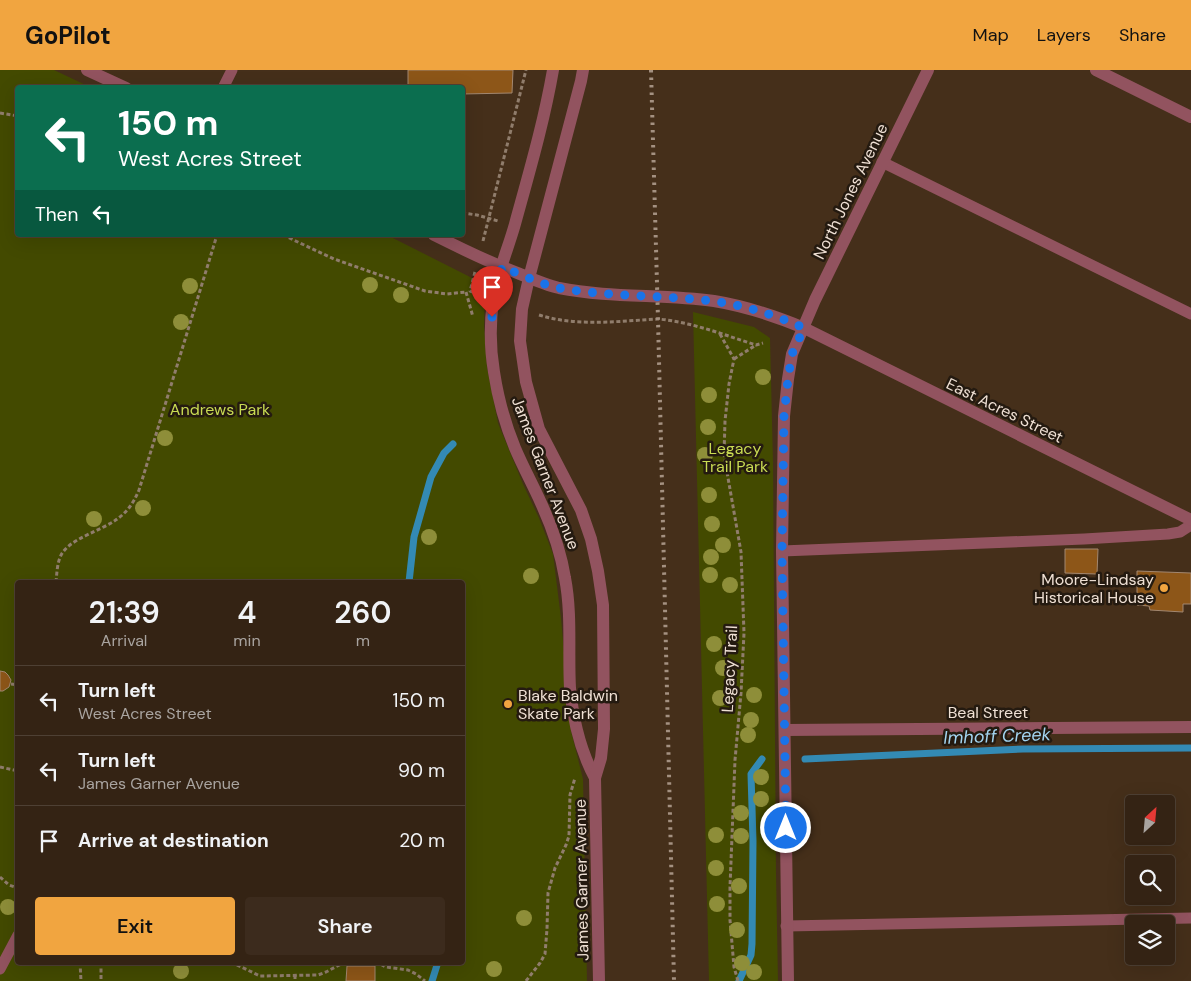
<!DOCTYPE html>
<style>
:root{--surface:#342314;--page:#3c2b1d;--text:#f1f3f6;--muted:#a9a4a0;--line:#4e4034;--accent:#f1a540}
body{margin:0;font-family:"DM Sans",sans-serif;background:var(--page);color:var(--text);height:100vh;display:flex;flex-direction:column;font-size:19px;white-space:nowrap}
*{box-sizing:border-box;margin:0}
p{font-size:16px;color:var(--muted)}
.icon{flex:none;width:28px;height:28px;fill:none;stroke:currentColor;stroke-width:2;stroke-linecap:round;stroke-linejoin:round}
.map{position:relative;flex:1;overflow:hidden}
.details{position:absolute;left:15px;top:510px;width:450px;height:385px;display:flex;flex-direction:column;background:var(--surface);border-radius:5px;box-shadow:0 5px 20px #0002,0 0 0 1px var(--line)}
.details>*{flex:none}
.banner{position:absolute;left:15px;top:15px;width:450px;height:152px;border-radius:5px;box-shadow:0 5px 20px #0002,0 0 0 1px var(--line);background:#0b6e4f;color:#fff;overflow:hidden}
.needle{width:32px;rotate:26deg}
.controls{position:absolute;left:1125px;top:725px;display:grid;gap:10px}
.controls a{display:grid;place-items:center;width:50px;height:50px;border-radius:5px;background:var(--surface);box-shadow:0 5px 20px #0002,0 0 0 1px var(--line);font-size:25px}
.pin{position:absolute;display:grid;place-items:center;width:42px;height:42px;color:#fff;margin:-51px -21px;border-radius:50% 50% 50% 0;rotate:-45deg;box-shadow:0 0 5px #0007}
.pin .icon{rotate:45deg}
.me{position:absolute;width:55px;margin:-28px;rotate:0deg;stroke-linejoin:round;filter:drop-shadow(0 0 4px #0008)}
.turn{display:flex;align-items:center;gap:18px;height:105px;padding:0 20px;font-size:22px}
.turn .icon{width:65px;height:65px;stroke-width:2.5}
.turn b{display:block;font-size:35px;line-height:42px}
.then{display:flex;align-items:center;height:48px;padding:0 20px;background:#0003;gap:10px;font-size:19px}
.eta{display:flex;justify-content:space-evenly;align-items:center;height:85px;text-align:center}
.eta b{font-size:30px;font-weight:600;line-height:35px}
.cta{display:flex;gap:10px;margin-top:auto;padding:10px 20px}
.cta a{flex:1;height:58px;border-radius:5px;background:var(--accent);color:#111;font-size:20px;font-weight:600;line-height:58px;text-align:center}
.cta a+a{background:var(--page);color:var(--text)}
ul{padding:0;list-style:none}
li{display:flex;align-items:center;gap:15px;height:70px;padding:0 20px;border-top:1px solid var(--line)}
li div{flex:1}
li b{display:block;font-size:19px}
li em{font-style:normal}
header{display:flex;align-items:center;gap:30px;box-sizing:border-box;height:70px;padding:0 25px;background:var(--accent);color:#111}
header strong{font-size:24px}
nav{display:flex;gap:28px;margin-inline-start:auto;font-size:18px}
.map>svg:first-child{display:block}
.green{fill:#434a00;fill-rule:evenodd}
.lines{fill:none;stroke-linecap:round;stroke-linejoin:round}
.stream{stroke:#338ab4;stroke-width:7}
.building{fill:#8d5618;stroke:#a28770}
.path{stroke:#907d6c;stroke-width:3;stroke-dasharray:4 2.5;stroke-linecap:butt}
.service{stroke:#92535f;stroke-width:11}
.minor{stroke:#92535f;stroke-width:12}
.rail{stroke:#a49181;stroke-width:4;stroke-dasharray:2.5 5;stroke-linecap:butt}
.tree{fill:#8e8e39}
.route{stroke:#1a73e8;stroke-width:9;stroke-dasharray:0 16.2}
.poi-dot{fill:#f1a540;stroke:#241a10;stroke-width:2}
.labels{text-anchor:middle;stroke-width:5;stroke-linejoin:round;paint-order:stroke}
.street-label{font-size:16px;fill:#efe0d4;stroke:#241a10}
.park-label{font-size:16px;fill:#c9db53;stroke:#241a10}
.poi-label{font-size:16px;fill:#efe0d4;stroke:#241a10;text-anchor:end}
.water-label{font-size:18px;font-style:italic;fill:#a3d4f0;stroke:#241a10}
</style>
<header>
<strong>GoPilot</strong>
<nav><a>Map</a><a>Layers</a><a>Share</a></nav>
</header>
<div class="map">
<svg width="1191" height="911" viewBox="0 0 1191 911">
<rect width="100%" height="100%" fill="#452f1a"/>
<g class="green">
<path d="M0,0H54L90,17L18,18V165H387L480,212L485,221L484,256L487,297L498,353L523,414L539,448L553,484L561,548L571,661L583,709L587,911H0ZM18,512H462V892H18Z"/>
<polygon points="693,242 754,257 770,268 773,392 776,803 778,911 709,911"/>
</g>
<g class="lines">
<g class="stream">
<polyline points="409,512 414,467 431,407 444,383 453,374"/>
<polyline points="805,689 1023,679 1191,678"/>
<polyline points="432,911 438,892"/>
<polyline points="739,911 751,885 752,874 753,771 751,704 762,689"/>
</g>
</g>
<g class="building">
<polygon points="408,0 513,0 512,23 462,24 462,18 408,18"/>
<polygon points="1065,479 1098,479 1097,504 1065,503"/>
<polygon points="1137,501 1191,503 1191,534 1183,534 1183,542 1150,540 1149,536 1137,535"/>
<polygon points="0,601 5,602 8,605 11,610 9,617 3,621 0,621"/>
<polygon points="347,896 375,896 375,911 346,911"/>
</g>
<g class="lines">
<g class="path">
<polyline points="0,43 18,46"/>
<polyline points="462,143 477,145 498,151"/>
<polyline points="283,165 334,189 425,221 447,224 466,222"/>
<polyline points="483,171 526,0"/>
<polyline points="475,202 470,221 478,224"/>
<polyline points="466,222 473,247"/>
<path d="M539,245C577,257 619,251 658,249C692,252 724,265 756,275L763,273"/>
<polyline points="720,264 734,289 729,314 725,351 724,385 741,482 744,563 741,623 735,690 730,817 730,850 734,897 738,911"/>
<polyline points="734,289 756,275"/>
<path d="M56,512C57,503 57,490 63,482C68,475 77,470 85,466C111,453 127,449 139,420L217,165"/>
<polyline points="11,614 18,615"/>
<polyline points="0,697 18,701"/>
<polyline points="0,807 9,815 18,818"/>
<polyline points="80,892 81,911"/>
<polyline points="101,892 101,911"/>
<polyline points="231,892 260,906 318,905 326,902 341,894 373,893 380,894 386,897 408,900 416,904 425,911"/>
<polyline points="295,905 295,911"/>
<polyline points="526,911 540,893 545,884 547,859 548,823 555,798 566,775 569,766 570,725 575,708"/>
</g>
<g class="service">
<polyline points="223,18 232,0"/>
<polyline points="882,92 1191,244"/>
<polyline points="782,481 1084,469 1168,464 1180,462 1191,455"/>
<polyline points="786,856 1191,848"/>
<polyline points="0,899 18,865"/>
</g>
<g class="minor">
<polyline points="87,0 126,18"/>
<path d="M553,0C544,52 529,103 515,154C508,179 497,204 493,230C490,253 490,279 494,302C498,328 505,354 515,378C523,397 533,415 541,433C552,457 561,483 565,508C572,544 568,582 570,618C573,650 580,680 595,708"/>
<polyline points="583,0 581,11 529,208 522,239 520,271 526,312 539,359 581,440 591,469 598,501 603,535 604,659 601,688 595,708 599,911"/>
<polyline points="1096,0 1191,47"/>
<path d="M434,165C462,179 490,193 520,204C532,209 546,215 559,218C610,228 663,224 714,231C745,236 775,246 804,258L1191,450"/>
<polyline points="785,660 1191,657"/>
<polyline points="788,911 782,481 784,346 788,309 792,284 815,230 928,0"/>
</g>
<polyline class="rail" points="651,0 658,249 674,911"/>
</g>
<g class="tree">
<circle cx="370" cy="215" r="8"/>
<circle cx="190" cy="216" r="8"/>
<circle cx="401" cy="225" r="8"/>
<circle cx="181" cy="252" r="8"/>
<circle cx="763" cy="307" r="8"/>
<circle cx="709" cy="325" r="8"/>
<circle cx="708" cy="357" r="8"/>
<circle cx="165" cy="368" r="8"/>
<circle cx="705" cy="385" r="8"/>
<circle cx="709" cy="425" r="8"/>
<circle cx="143" cy="438" r="8"/>
<circle cx="94" cy="449" r="8"/>
<circle cx="712" cy="454" r="8"/>
<circle cx="429" cy="467" r="8"/>
<circle cx="723" cy="475" r="8"/>
<circle cx="711" cy="487" r="8"/>
<circle cx="710" cy="505" r="8"/>
<circle cx="531" cy="506" r="8"/>
<circle cx="730" cy="515" r="8"/>
<circle cx="714" cy="574" r="8"/>
<circle cx="723" cy="598" r="8"/>
<circle cx="754" cy="625" r="8"/>
<circle cx="720" cy="628" r="8"/>
<circle cx="751" cy="650" r="8"/>
<circle cx="748" cy="665" r="8"/>
<circle cx="761" cy="707" r="8"/>
<circle cx="761" cy="729" r="8"/>
<circle cx="741" cy="743" r="8"/>
<circle cx="716" cy="765" r="8"/>
<circle cx="741" cy="766" r="8"/>
<circle cx="716" cy="798" r="8"/>
<circle cx="739" cy="816" r="8"/>
<circle cx="717" cy="834" r="8"/>
<circle cx="8" cy="837" r="8"/>
<circle cx="524" cy="848" r="8"/>
<circle cx="737" cy="860" r="8"/>
<circle cx="742" cy="893" r="8"/>
<circle cx="494" cy="899" r="8"/>
<circle cx="181" cy="901" r="8"/>
<circle cx="754" cy="902" r="8"/>
</g>
<g class="lines">
<path class="route" d="M492,247L493,230L502,197C520,204 540,214 559,218C610,227 662,225 712,231C744,235 775,245 804,258L792,284L788,309L784,346L782,481L786,758"/>
</g>
<g class="poi-dot">
<circle cx="1164" cy="518" r="5"/>
<circle cx="508" cy="634" r="5"/>
</g>
<g class="labels">
<g class="street-label">
<text transform="translate(850 121) rotate(-64)" y="6">North Jones Avenue</text>
<text transform="translate(1005 340) rotate(26)" y="6">East Acres Street</text>
<text transform="translate(546 403) rotate(69)" y="6">James Garner Avenue</text>
<text transform="translate(729 599) rotate(-87)" y="6">Legacy Trail</text>
<text x="988" y="648">Beal Street</text>
<text transform="translate(581 810) rotate(-91)" y="6">James Garner Avenue</text>
</g>
<g class="park-label">
<text x="220" y="345">Andrews Park</text>
<text x="735" y="384">Legacy<tspan x="735" dy="18">Trail Park</tspan></text>
</g>
<g class="poi-label">
<text x="1154" y="515">Moore-Lindsay<tspan x="1154" dy="18">Historical House</tspan></text>
<text x="518" y="631" text-anchor="start">Blake Baldwin<tspan x="518" dy="18">Skate Park</tspan></text>
</g>
<g class="water-label">
<text transform="translate(997 666) rotate(-2)" y="6">Imhoff Creek</text>
</g>
</g>
</svg>
<div class="controls">
<a><svg class="needle" viewBox="-14 -14 28 28"><path d="M0-13l5 13h-10z" fill="#e53935"/><path d="M0 13l5-13h-10z" fill="#a9a4a0"/></svg></a>
<a><svg class="icon" aria-label="search" viewBox="0 0 24 24"><circle cx="10" cy="10" r="6"/><path d="M15 15l6 6"/></svg></a>
<a><svg class="icon" aria-label="layers" viewBox="0 0 24 24"><path d="M12 4l9 5-9 5-9-5zM3 14l9 5 9-5"/></svg></a>
</div>
<div class="pin" style="left:492px;top:247px;background:#d93025"><svg class="icon" aria-label="arrive" viewBox="0 0 24 24"><path d="M6 21V4h12l-3 4 3 4H6"/></svg></div>
<svg class="me" style="left:786px;top:758px" viewBox="-20 -20 40 40"><circle r="17" fill="#1a73e8" stroke="#fff" stroke-width="3"/><path d="M0-11L8 9 0 5-8 9z" fill="#fff"/></svg>
<div class="banner">
<div class="turn"><svg class="icon" aria-label="left" viewBox="0 0 24 24"><path d="M17 20v-9H6M10 6l-5 5 5 5"/></svg><div><b>150 m</b>West Acres Street</div></div>
<div class="then">Then<svg class="icon" aria-label="left" viewBox="0 0 24 24"><path d="M17 20v-9H6M10 6l-5 5 5 5"/></svg></div>
</div>
<section class="details">
<div class="eta">
<div><b>21:39</b><p>Arrival</p></div>
<div><b>4</b><p>min</p></div>
<div><b>260</b><p>m</p></div>
</div>
<ul>
<li><svg class="icon" aria-label="left" viewBox="0 0 24 24"><path d="M17 20v-9H6M10 6l-5 5 5 5"/></svg><div><b>Turn left</b><p>West Acres Street</p></div><em>150 m</em></li>
<li><svg class="icon" aria-label="left" viewBox="0 0 24 24"><path d="M17 20v-9H6M10 6l-5 5 5 5"/></svg><div><b>Turn left</b><p>James Garner Avenue</p></div><em>90 m</em></li>
<li><svg class="icon" aria-label="arrive" viewBox="0 0 24 24"><path d="M6 21V4h12l-3 4 3 4H6"/></svg><div><b>Arrive at destination</b></div><em>20 m</em></li>
</ul>
<div class="cta"><a>Exit</a><a>Share</a></div>
</section>
</div>
